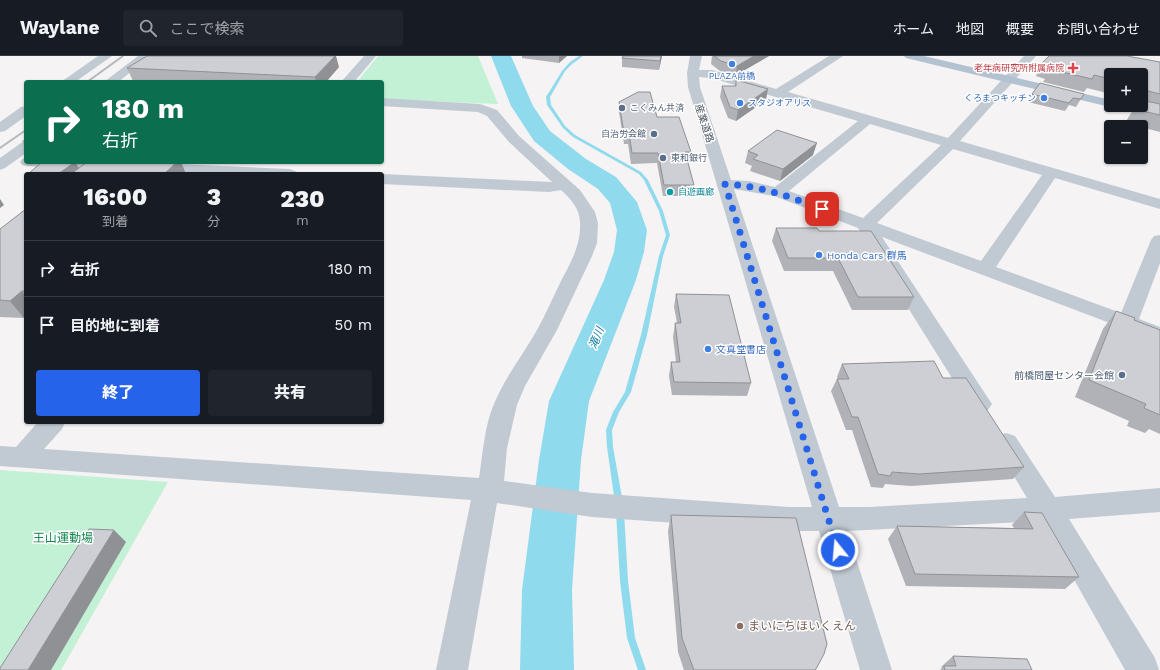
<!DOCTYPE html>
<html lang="ja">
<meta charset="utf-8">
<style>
:root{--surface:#171b24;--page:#20242c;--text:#f1f3f6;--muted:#9ea1a6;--line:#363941;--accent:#2563eb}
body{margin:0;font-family:"Work Sans","Noto Sans JP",sans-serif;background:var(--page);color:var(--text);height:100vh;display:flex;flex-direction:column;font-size:15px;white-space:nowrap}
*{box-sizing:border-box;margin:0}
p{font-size:13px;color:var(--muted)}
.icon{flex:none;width:22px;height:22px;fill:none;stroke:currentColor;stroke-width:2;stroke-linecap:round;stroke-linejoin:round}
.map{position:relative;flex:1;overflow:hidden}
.details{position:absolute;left:24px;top:116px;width:360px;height:252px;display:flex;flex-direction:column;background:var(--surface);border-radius:4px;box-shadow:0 1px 3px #0004}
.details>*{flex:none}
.hud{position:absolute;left:24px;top:24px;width:360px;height:84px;border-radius:4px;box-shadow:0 1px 3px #0004;background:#0b6e4f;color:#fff;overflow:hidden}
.controls{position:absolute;left:1104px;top:12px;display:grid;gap:8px}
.controls a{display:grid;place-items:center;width:44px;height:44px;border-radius:4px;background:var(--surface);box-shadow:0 1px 3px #0004;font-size:20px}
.pin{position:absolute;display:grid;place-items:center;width:34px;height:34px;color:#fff;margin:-17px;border-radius:8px;box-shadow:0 2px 6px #0006}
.me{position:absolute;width:44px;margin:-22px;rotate:343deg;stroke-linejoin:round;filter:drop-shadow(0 0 3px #0008)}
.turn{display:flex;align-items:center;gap:14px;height:84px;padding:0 12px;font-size:18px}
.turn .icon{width:52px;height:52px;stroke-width:2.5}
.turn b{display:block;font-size:28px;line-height:34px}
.eta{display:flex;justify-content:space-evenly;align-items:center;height:68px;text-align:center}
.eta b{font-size:24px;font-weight:800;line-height:28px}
.cta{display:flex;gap:8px;margin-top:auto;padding:8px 12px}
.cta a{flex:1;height:46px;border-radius:4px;background:var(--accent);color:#fff;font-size:16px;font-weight:800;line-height:46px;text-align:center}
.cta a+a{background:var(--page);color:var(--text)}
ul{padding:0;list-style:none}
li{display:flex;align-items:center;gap:12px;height:56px;padding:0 12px;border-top:1px solid var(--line)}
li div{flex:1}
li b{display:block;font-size:15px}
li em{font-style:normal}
header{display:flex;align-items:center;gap:24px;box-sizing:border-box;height:56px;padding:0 20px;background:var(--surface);border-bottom:1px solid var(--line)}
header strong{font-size:19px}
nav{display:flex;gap:22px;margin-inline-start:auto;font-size:14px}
.search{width:280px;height:36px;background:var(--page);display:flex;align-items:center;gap:10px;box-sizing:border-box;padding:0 14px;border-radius:4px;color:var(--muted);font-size:15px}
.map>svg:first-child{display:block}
.green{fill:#c3f1d5}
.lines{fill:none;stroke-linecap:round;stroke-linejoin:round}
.stream{fill:#90daee;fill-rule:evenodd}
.river{fill:#90daee;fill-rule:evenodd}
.minor{fill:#c1cad2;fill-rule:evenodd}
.major{fill:#b3c2d1;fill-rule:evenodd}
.rail{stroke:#b5b8bd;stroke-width:2}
.wall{fill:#b0b2b7}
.shaded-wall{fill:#909195}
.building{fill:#cdcfd5;stroke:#909195}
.route{stroke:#2563eb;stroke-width:7;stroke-dasharray:0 12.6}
.shop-dot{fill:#3f7fe0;stroke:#fff;stroke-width:1.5}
.health-dot{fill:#e0444e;stroke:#fff;stroke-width:1.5}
.service-dot{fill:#5c6f8a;stroke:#fff;stroke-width:1.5}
.culture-dot{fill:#0f9aa8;stroke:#fff;stroke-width:1.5}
.education-dot{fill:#8d6e63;stroke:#fff;stroke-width:1.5}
.labels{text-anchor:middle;stroke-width:3;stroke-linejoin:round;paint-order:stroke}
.far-health-label{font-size:9px;fill:#be3a42;stroke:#fff;text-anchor:end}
.far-shop-label{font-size:9px;fill:#366cbe;stroke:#fff}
.far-service-label{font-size:9px;fill:#4e5e75;stroke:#fff;text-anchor:start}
.far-culture-label{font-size:9px;fill:#0d838f;stroke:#fff;text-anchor:start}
.street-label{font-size:10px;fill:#4a5661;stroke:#fff}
.shop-label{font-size:10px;fill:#366cbe;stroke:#fff;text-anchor:start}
.service-label{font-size:10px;fill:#4e5e75;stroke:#fff;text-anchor:end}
.water-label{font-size:11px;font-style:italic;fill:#0c7c9b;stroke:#fff}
.near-park-label{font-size:12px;fill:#17864f;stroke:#fff}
.near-education-label{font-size:12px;fill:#785e54;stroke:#fff;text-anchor:start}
</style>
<header>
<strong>Waylane</strong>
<div class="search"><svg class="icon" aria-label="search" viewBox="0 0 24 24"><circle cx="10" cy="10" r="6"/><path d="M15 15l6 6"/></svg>ここで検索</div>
<nav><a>ホーム</a><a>地図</a><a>概要</a><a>お問い合わせ</a></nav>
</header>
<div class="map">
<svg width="1160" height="614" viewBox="0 0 1160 614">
<rect width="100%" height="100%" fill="#f5f3f3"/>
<g class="green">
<polygon points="378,0 478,0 498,48 382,43 382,26 357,26"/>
<polygon points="0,414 168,426 61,614 0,614"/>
</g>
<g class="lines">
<g class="stream">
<polygon points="579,0 583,0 572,8 565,15 550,41 551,49 565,70 575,79 641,116 648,124 663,155 670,179 663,200 647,279 631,336 619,356 612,374 613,391 623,447 622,449 619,450 616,449 615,447 607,391 606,374 613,356 625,336 641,279 659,200 666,179 659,155 644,124 639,118 573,81 563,72 547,49 546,41 562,15 570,6"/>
<polygon points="620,453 623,454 624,456 628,525 635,582 646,614 638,614 627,582 620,525 616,456 617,454"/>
</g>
<polygon class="river" points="491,0 511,0 533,50 550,75 586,103 616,121 637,146 647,174 644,196 636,224 589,345 581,404 572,534 574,614 520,614 522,534 539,404 549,345 604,224 614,196 617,174 610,147 598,133 568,113 534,85 511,50"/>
<g class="minor">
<polygon points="98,0 112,0 75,26 61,26"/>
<polygon points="138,0 151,0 118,26 104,26"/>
<polygon points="364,0 376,0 354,26 341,26"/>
<path d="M690,0H702L699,14H712L776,33L829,0H843L788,36L948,82L1024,0H1036L960,85L1160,143V153L1055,122L996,211L1121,257L1151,184L1154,180L1160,179V207L1139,263L1160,271V286L882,181L988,342L992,348L988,354L980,357L972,354L858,172L774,140L734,133L839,451H869L1027,442L994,387L997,380L1006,377L1015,380L1055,441L1160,432V456L1069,463L1155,602L1159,614H1125L1041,465L847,475L892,614H860L819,475H789L592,461L497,447L468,614H436L471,444L0,410V390L16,391L38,366H65L62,373L44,393L479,422C483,398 484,371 494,348C505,321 523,299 537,274C546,258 553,241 561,225C571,206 581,189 580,167C580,153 571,143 561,134L549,136L382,128V118L552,126L509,86L487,60L478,56L382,50V42L480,48L497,54L519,80L580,134L595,156L598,167L597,187L592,200L557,274L525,330L517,349L507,392L504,425L592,437L789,451H812L688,31L687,17ZM699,21L711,22L858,65L775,131L749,125L731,124L700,31ZM870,68L941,89L863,162L789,135ZM953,93L1042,119L981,205L877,167Z"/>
<polygon points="26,50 26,60 5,75 0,76 0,66 21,51"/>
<polygon points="26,86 26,97 5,112 0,114 0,102 21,87"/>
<polygon points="26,102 26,106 115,106 118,107 121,110 118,113 113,115 27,110 22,109 20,106 22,103"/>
<polygon points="154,107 290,113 295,115 298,118 186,118 149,115 146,112 149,109"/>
</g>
<polygon class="major" points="904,0 924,0 1111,44 1111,49 1134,49 1160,55 1160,63 910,3 906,2"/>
<g class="rail">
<polyline points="87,26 123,0"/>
<polyline points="0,92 26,74"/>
</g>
</g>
<g class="wall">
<polygon points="522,0 567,0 559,7 522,2"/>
<polygon points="662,0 659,14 622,11 622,2"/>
<polygon points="712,0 769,0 736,19 720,15 711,8"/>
<polygon points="1160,6 1160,76 1125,67 1136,49 1141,49 1141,19 1111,19 1111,38 1087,32 1084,36 1043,26 1045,23 1036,20 1042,7"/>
<polygon points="339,11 326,26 133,25 127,12"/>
<polygon points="736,24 766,44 736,65 728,62 720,41 722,30 735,30"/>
<polygon points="1032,38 1084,38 1076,51 1069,49 1065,55 1028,46"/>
<polygon points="619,46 657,61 691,96 689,107 688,107 694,129 692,140 663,140 657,107 631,108 628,88 624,88 619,56"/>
<polygon points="26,83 26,91 22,85"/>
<polygon points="748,95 813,99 780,125 750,115 752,110 745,107"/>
<polygon points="42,106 75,106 79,112 117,107 118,106 201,106 199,108 181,107 186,118 28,118"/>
<polygon points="208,106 236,106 235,107"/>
<polygon points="26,153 26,261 24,262 0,261 0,173"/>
<polygon points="776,172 819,175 914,241 908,254 852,254 833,215 784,215 772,185"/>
<polygon points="676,238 751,327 747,340 672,339 669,320 671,306 676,306 673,281 675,267 677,267 674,251"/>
<polygon points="1116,255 1134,264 1160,274 1160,378 1149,373 1145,377 1127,370 1129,365 1075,341 1103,273"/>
<polygon points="842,308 943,322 1024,411 1013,423 911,430 885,428 883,432 871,431 852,374 846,374 831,335 837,323 838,323 837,321"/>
<polygon points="1024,456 1079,521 1065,533 906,530 888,483 897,470 1014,472 1012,469"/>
<polygon points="671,459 815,614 684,614 678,596 668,475"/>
<polygon points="953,600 1032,614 940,614 942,612 941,611"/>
</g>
<g class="shaded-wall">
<polygon points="335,0 336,0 339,11 326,26 316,26 315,21"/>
<polygon points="559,0 567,0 559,7"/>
<polygon points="661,0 662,0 659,14 660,5"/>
<polygon points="754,0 769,0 736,19 737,10"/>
<polygon points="768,33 766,44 736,65 738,54"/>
<polygon points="817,87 813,99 780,125 783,113"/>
<polygon points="75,106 80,114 75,118 58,118"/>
<polygon points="177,106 181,106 186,118 164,118"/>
<polygon points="0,143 4,149 0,152"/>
<polygon points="22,235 26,241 26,261 24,262 10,245"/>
<polygon points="114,474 126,486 51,614 28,614"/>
</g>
<g class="building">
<polygon points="147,0 335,0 315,21 127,12"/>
<polygon points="623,0 661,0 660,5 622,2"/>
<polygon points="714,0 754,0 737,10 721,5"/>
<polygon points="1049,0 1127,0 1160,6 1160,38 1144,34 1146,31 1141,29 1141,19 1111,19 1111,23 1094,19 1092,23 1049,13 1052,10 1042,7"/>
<polygon points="736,24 768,33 738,54 730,51 722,30 736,30"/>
<polygon points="1040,27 1084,38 1081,43 1073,42 1069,47 1032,38"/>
<polygon points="638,36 650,36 657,61 679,61 691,96 685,96 694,129 664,129 658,97 632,97 629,77 624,77 619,46"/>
<polygon points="1141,44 1160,48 1160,59 1134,53 1136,49 1141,49"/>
<polygon points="777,74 817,87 783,113 753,103 758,99 748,95"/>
<polygon points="42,106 75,106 58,118 28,118"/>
<polygon points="87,106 117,107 118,106 177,106 164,118 71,118"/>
<polygon points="26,153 26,235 22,235 10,245 0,244 0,173"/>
<polygon points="776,172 817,172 819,175 871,175 914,241 858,241 838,202 788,202"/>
<polygon points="676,238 729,239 751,327 674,326 671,306 680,306 675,267 681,267"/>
<polygon points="1116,255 1135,262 1134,264 1160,274 1160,359 1144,352 1146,348 1089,324"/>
<polygon points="934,305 943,322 966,322 1024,411 919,418 892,416 890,420 878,418 858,361 852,361 837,323 849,323 842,308"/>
<polygon points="1024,456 1042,457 1079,521 915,518 897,470 1033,473"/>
<polygon points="671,459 796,462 827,588 824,598 816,613 815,614 694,614 682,582"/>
<polygon points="89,473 114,474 28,614 0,614 0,612"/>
<polygon points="953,600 1027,603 1032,614 945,614 944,610 956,610"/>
</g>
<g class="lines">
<path class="route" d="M822,153C788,140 761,130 725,128L838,494"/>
</g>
<g class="shop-dot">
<circle cx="732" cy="8" r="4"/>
<circle cx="1044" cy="42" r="4"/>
<circle cx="740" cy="47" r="4"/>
<circle cx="819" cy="199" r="4"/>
<circle cx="708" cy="293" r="4"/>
</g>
<path class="health-dot" d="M1071 6h4v4h4v4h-4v4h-4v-4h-4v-4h4z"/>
<g class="service-dot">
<circle cx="622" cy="52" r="4"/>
<circle cx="654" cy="78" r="4"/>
<circle cx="663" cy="102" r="4"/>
<circle cx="1122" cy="319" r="4"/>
</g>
<circle class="culture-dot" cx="670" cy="136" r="4"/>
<circle class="education-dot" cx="740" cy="570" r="4"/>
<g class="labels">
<g class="far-health-label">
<text x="1064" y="15">老年病研究所附属病院</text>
</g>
<g class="far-shop-label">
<text x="732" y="23">PLAZA前橋</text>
<text x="1036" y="45" text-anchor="end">くろまつキッチン</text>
<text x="748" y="50" text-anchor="start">スタジオアリス</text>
</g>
<g class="far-service-label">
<text x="630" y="55">こくみん共済</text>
<text x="646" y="81" text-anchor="end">自治労会館</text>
<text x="671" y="105">東和銀行</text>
</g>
<g class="far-culture-label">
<text x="678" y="139">自遊画廊</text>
</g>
<g class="street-label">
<text transform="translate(705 67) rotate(72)" y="4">産業道路</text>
</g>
<g class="shop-label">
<text x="827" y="203">Honda Cars 群馬</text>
<text x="716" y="297">文真堂書店</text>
</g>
<g class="service-label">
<text x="1114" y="323">前橋問屋センター会館</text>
</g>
<g class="water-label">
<text transform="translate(596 282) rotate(-67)" y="4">滝川</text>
</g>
<g class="near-park-label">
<text x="63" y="486">王山運動場</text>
</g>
<g class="near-education-label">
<text x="748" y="574">まいにちほいくえん</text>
</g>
</g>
</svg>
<div class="controls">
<a>+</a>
<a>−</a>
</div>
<div class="pin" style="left:822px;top:153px;background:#d93025"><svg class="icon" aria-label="arrive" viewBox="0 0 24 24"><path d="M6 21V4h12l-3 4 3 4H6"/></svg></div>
<svg class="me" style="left:838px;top:494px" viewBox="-20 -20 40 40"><circle r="17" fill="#2563eb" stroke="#fff" stroke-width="3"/><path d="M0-11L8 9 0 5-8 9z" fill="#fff"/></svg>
<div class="hud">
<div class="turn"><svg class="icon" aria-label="right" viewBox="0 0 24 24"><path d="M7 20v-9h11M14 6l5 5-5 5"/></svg><div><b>180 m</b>右折</div></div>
</div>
<section class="details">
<div class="eta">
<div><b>16:00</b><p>到着</p></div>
<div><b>3</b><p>分</p></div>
<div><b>230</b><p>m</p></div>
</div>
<ul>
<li><svg class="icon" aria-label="right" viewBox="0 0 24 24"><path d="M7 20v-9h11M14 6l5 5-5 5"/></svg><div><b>右折</b></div><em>180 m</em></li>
<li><svg class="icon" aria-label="arrive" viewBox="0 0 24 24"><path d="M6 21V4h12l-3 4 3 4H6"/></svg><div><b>目的地に到着</b></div><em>50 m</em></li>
</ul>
<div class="cta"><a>終了</a><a>共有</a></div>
</section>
</div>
